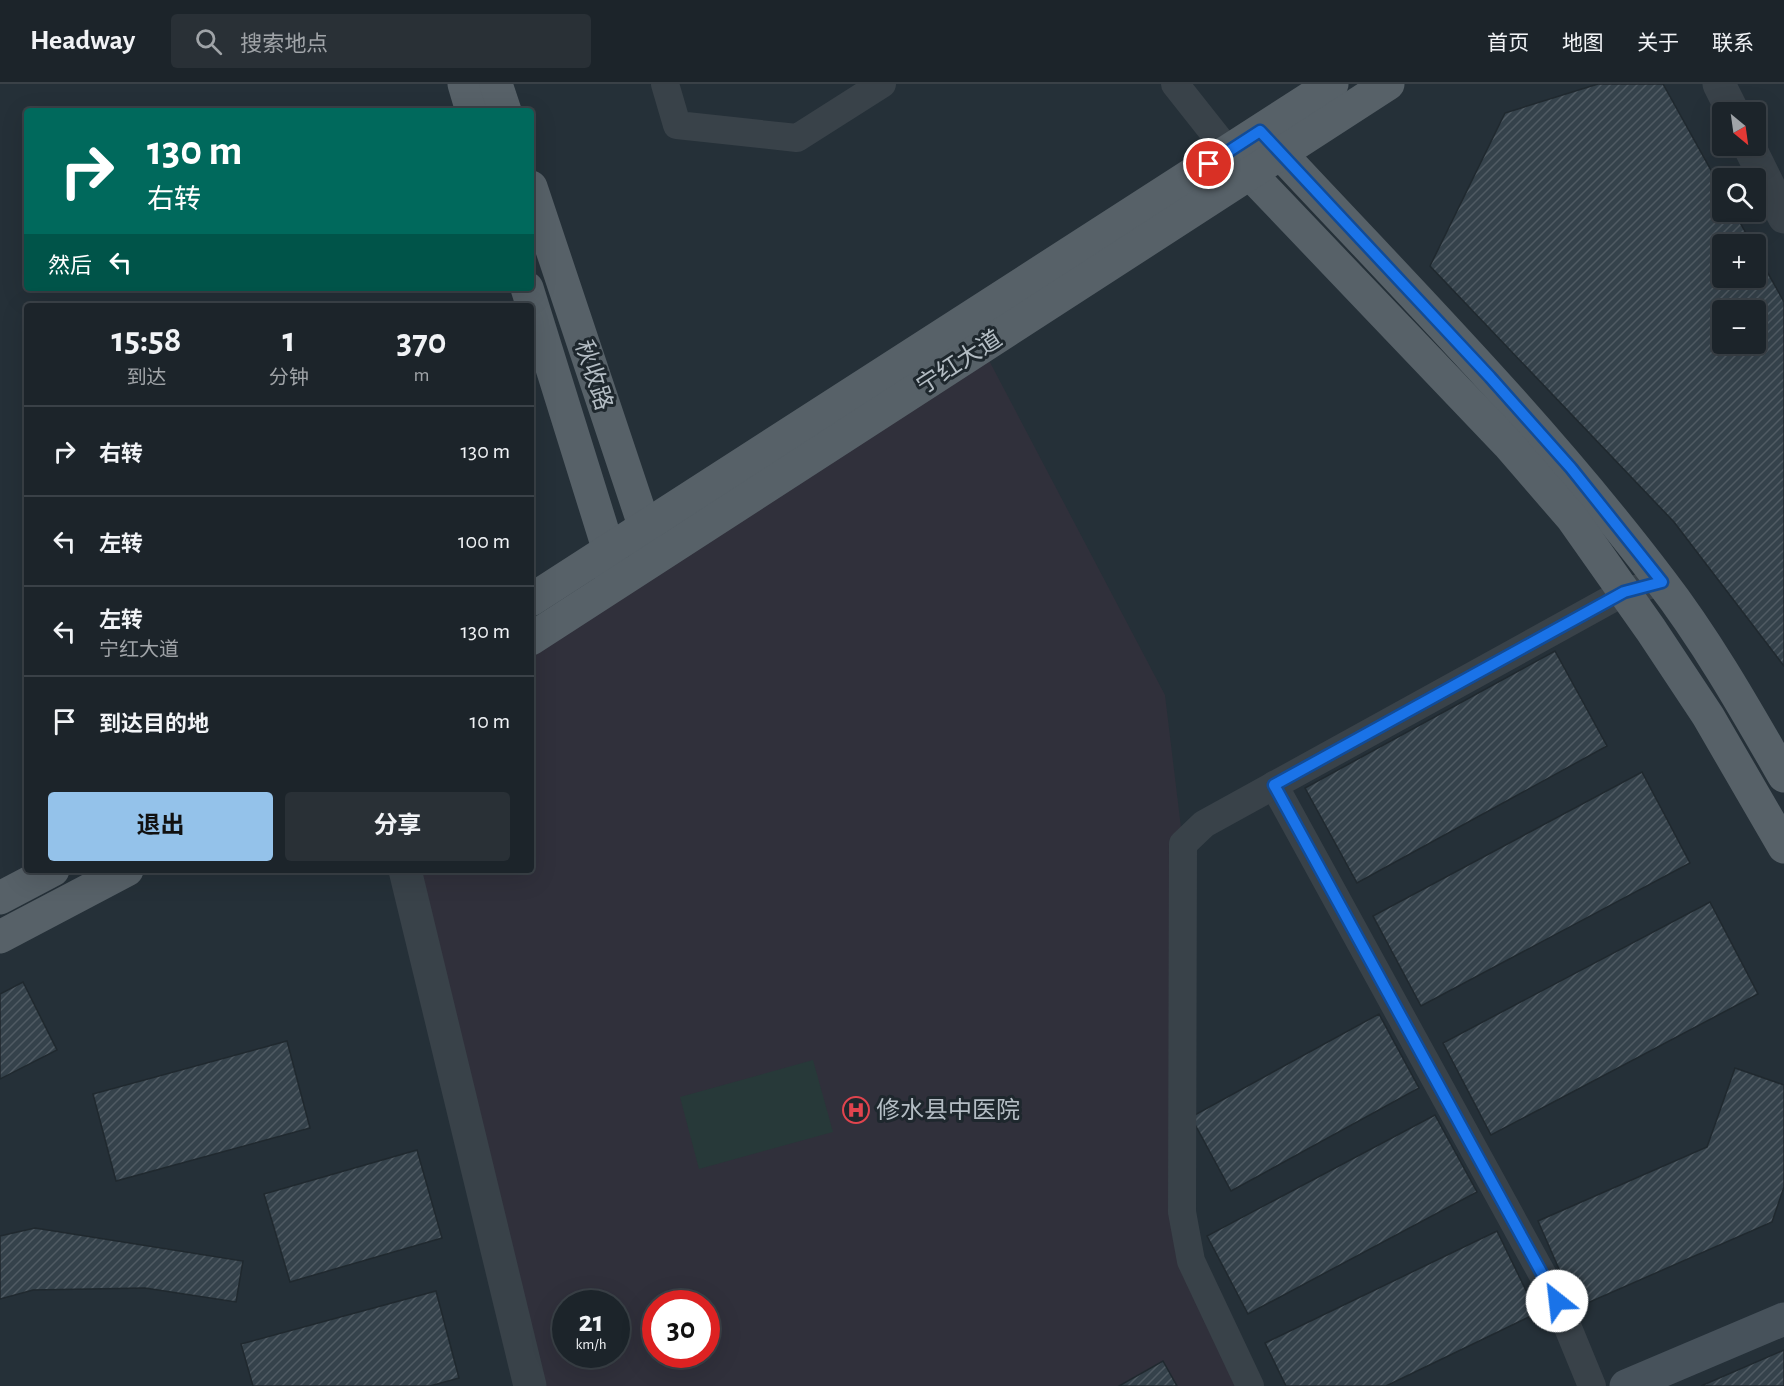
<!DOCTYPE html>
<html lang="zh">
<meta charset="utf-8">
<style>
:root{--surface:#1c242a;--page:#293036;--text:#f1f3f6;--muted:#a0a4a8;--line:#3a4147;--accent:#94c2ea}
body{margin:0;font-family:"Alegreya Sans","Noto Sans SC",sans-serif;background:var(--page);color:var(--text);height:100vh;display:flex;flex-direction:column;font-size:22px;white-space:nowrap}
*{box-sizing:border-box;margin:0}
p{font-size:20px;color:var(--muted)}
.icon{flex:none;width:33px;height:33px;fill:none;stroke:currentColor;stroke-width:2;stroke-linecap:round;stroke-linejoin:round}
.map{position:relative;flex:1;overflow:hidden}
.side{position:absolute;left:24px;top:219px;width:510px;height:570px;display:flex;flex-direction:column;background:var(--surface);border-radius:6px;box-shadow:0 6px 24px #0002,0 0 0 2px var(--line)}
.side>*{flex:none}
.top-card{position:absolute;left:24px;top:24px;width:510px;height:183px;border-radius:6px;box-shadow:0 6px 24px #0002,0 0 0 2px var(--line);background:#00695c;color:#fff;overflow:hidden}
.needle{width:39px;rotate:151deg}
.buttons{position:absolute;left:1712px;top:18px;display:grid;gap:12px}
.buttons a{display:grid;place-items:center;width:54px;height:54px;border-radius:6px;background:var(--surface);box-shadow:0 6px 24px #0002,0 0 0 2px var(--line);font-size:30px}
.speed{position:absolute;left:552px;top:1206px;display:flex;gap:12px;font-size:30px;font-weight:700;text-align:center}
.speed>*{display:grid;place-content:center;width:78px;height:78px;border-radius:50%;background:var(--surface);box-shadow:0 6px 24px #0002,0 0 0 2px var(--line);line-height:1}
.speed small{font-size:15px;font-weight:400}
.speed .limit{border:9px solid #d22;background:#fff;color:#111}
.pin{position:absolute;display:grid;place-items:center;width:51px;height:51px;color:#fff;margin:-26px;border:3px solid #fff;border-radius:50%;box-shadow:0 2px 6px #0007}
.me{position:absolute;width:66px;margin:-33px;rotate:331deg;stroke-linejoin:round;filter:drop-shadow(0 0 4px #0008)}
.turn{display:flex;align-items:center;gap:21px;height:126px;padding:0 24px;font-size:27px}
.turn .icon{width:78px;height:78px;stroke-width:2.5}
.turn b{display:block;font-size:42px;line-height:51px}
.then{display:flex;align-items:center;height:57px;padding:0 24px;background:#0003;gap:12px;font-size:22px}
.eta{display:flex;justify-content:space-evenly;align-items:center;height:102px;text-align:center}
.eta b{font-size:36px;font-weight:700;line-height:42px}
.cta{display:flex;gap:12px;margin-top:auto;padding:12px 24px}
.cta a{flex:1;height:69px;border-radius:6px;background:var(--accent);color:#111;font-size:24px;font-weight:700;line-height:69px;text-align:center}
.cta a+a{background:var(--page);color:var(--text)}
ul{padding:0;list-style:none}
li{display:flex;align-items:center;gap:18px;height:90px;padding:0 24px;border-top:2px solid var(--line)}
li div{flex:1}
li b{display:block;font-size:22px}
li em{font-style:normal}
header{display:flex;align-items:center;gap:36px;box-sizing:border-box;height:84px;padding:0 30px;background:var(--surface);border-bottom:2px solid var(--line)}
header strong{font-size:28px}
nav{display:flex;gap:33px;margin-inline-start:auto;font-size:21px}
.search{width:420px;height:54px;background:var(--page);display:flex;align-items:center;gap:15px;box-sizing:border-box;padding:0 21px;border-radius:6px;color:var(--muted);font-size:22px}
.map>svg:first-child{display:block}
.medical{fill:#30303b;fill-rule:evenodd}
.garden{fill:#273939}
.building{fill:url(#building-hatch);stroke:#20292f;stroke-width:1.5;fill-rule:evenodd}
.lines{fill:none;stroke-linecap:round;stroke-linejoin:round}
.minor{stroke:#394249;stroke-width:28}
.tertiary{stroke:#394249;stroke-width:33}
.secondary{stroke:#47525b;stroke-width:33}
.primary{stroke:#576168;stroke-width:33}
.route-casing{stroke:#114b97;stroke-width:15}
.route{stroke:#1a73e8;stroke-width:10}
.labels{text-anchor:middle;stroke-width:6;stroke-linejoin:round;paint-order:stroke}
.street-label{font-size:24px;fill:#b4bdc4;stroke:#1e272d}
.poi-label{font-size:24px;fill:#b4bdc4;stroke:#1e272d;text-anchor:start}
</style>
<header>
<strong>Headway</strong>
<div class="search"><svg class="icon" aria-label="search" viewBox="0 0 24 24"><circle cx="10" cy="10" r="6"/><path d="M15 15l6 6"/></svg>搜索地点</div>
<nav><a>首页</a><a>地图</a><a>关于</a><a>联系</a></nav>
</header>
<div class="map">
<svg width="1784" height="1302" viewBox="0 0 1784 1302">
<defs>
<pattern id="building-hatch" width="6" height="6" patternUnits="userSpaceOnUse" patternTransform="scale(1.5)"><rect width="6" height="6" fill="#35424b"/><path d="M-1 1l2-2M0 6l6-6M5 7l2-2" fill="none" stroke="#505b63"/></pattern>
</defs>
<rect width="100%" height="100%" fill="#253038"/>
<path class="medical" d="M982,263L1165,611L1183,760L1182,1128L1250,1302H530L405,786H531V555ZM566,1220H616V1270H566ZM656,1220H706V1270H656Z"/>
<polygon class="garden" points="813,976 833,1048 699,1085 680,1013"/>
<g class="building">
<path d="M1598,0H1663L1722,106V128H1734L1752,160H1722V194H1755V166L1784,218V582L1674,438L1430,182L1505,29ZM1722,226H1755V260H1722Z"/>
<polygon points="1555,567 1607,662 1357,799 1305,704"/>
<polygon points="1642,688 1690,779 1421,922 1373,832"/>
<polygon points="1710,818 1758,910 1491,1051 1443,959"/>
<polygon points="23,898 57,966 0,995 0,910"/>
<polygon points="1379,930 1419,1004 1231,1107 1191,1033"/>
<polygon points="287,957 310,1044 116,1097 93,1010"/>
<polygon points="1735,984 1784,1001 1784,1103 1772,1138 1576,1224 1538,1137 1707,1063"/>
<polygon points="1435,1031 1477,1108 1248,1230 1207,1152"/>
<polygon points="417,1066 442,1154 290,1198 264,1110"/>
<polygon points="35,1144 243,1177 236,1218 145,1204 33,1206 0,1215 0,1152"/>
<polygon points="1497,1147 1537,1229 1386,1302 1286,1302 1265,1259"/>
<polygon points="436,1207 459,1294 430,1302 253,1302 241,1260"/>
<polygon points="1784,1266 1784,1302 1701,1302"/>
<polygon points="1163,1277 1177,1302 1119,1302"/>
</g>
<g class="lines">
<g class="minor">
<polyline points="665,0 677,41 797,54 882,0"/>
<polyline points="1175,0 1228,67"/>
<polyline points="1274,701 1557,1217 1592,1302"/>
<polyline points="1250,1302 1191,1177 1182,1128 1183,760 1204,740 1624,508 1662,498"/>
</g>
<g class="tertiary">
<polyline points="1719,0 1733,28"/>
<polyline points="1749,62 1784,133"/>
<polyline points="405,786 530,1302"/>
</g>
<polyline class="secondary" points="1626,1302 1784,1235"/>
<g class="primary">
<polyline points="464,0 472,27"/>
<polyline points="496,0 505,27"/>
<path d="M1267,55C1401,199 1541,339 1660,496C1707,557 1746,626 1784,692"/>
<polyline points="1236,75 1508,360 1572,434 1651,546 1708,632 1784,763"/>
<polyline points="531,103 645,444 645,464"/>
<polyline points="527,204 609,467 610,487"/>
<polyline points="531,516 1332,0"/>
<polyline points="531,555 1388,0"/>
<polyline points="0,814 53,786"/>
<polyline points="0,853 127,786"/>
</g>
</g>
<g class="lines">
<defs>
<polyline id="route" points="1209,80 1260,47 1490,293 1571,384 1662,498 1624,508 1274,701 1557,1217"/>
</defs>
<use href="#route" class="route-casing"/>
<use href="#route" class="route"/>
</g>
<defs>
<symbol id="hospital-ring" viewBox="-11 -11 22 22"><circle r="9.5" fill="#1e272d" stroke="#e0444e" stroke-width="1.5"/><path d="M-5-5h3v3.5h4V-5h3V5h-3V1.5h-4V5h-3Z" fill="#e0444e"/></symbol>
</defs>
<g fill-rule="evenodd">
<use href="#hospital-ring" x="841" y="1011" width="30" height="30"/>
</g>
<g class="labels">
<g class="street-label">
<text transform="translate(959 278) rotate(-33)" y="8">宁红大道</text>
<text transform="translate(594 291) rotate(72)" y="8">秋收路</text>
</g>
<g class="poi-label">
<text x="876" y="1034">修水县中医院</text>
</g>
</g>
</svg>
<div class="buttons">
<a><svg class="needle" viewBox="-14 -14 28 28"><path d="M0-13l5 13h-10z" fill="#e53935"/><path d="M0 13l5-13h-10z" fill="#a0a4a8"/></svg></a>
<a><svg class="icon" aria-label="search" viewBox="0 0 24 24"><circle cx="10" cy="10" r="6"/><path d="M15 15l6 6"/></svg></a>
<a>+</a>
<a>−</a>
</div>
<div class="speed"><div>21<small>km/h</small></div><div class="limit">30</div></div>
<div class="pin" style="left:1209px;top:80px;background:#d93025"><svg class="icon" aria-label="arrive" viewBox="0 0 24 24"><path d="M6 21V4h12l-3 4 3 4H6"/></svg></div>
<svg class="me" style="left:1557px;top:1217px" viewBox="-20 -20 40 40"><circle r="19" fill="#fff"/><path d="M0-13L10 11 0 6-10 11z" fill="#1a73e8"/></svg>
<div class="top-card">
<div class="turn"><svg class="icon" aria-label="right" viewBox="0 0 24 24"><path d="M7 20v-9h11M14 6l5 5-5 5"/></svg><div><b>130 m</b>右转</div></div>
<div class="then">然后<svg class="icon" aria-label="left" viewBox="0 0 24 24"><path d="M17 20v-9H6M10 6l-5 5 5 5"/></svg></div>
</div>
<section class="side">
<div class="eta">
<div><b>15:58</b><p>到达</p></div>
<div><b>1</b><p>分钟</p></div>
<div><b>370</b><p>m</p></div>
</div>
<ul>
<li><svg class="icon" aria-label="right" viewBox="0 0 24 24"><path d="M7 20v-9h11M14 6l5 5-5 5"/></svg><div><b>右转</b></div><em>130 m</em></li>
<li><svg class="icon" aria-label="left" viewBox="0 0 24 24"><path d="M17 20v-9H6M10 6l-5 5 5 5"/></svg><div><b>左转</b></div><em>100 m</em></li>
<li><svg class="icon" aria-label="left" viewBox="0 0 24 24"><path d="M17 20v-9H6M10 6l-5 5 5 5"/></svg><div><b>左转</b><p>宁红大道</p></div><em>130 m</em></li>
<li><svg class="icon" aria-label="arrive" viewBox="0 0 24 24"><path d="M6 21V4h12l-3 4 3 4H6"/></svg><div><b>到达目的地</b></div><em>10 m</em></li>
</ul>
<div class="cta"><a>退出</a><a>分享</a></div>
</section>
</div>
